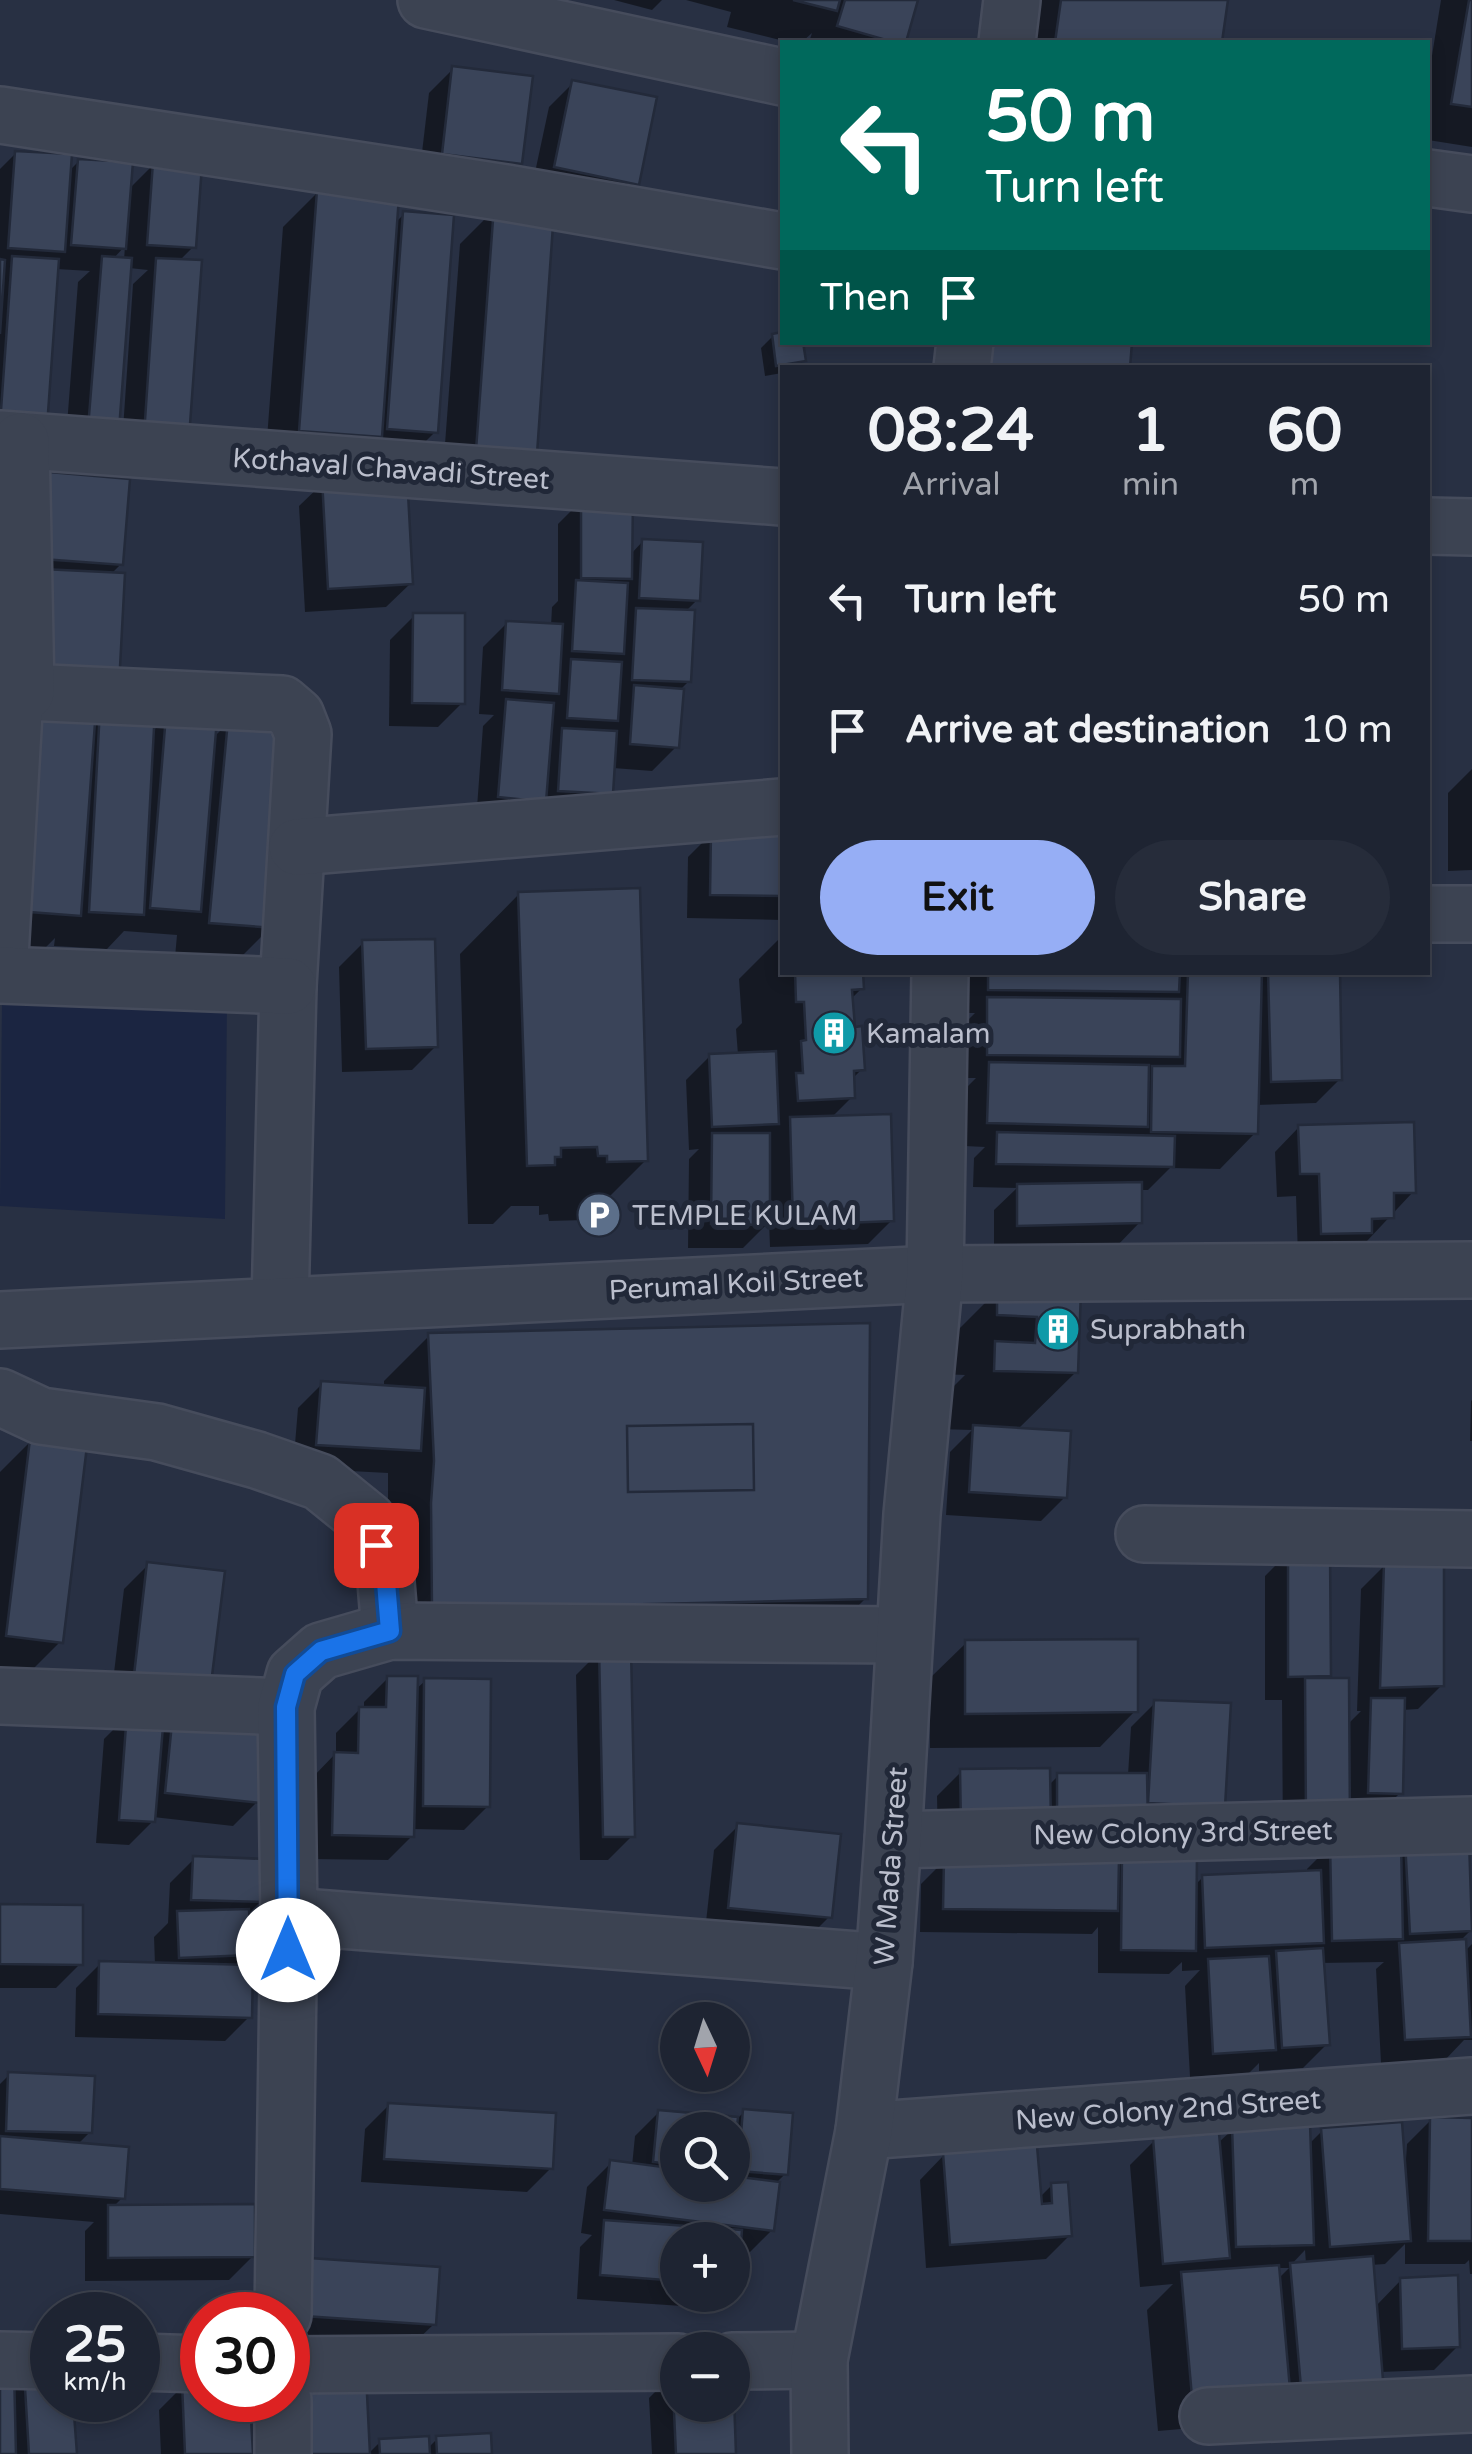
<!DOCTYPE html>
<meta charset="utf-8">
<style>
:root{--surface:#1e2432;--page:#262c3a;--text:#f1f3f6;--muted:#a1a4ac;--line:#3c414d;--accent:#96aef5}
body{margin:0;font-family:"Varela Round",sans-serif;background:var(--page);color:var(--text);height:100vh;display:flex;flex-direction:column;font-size:38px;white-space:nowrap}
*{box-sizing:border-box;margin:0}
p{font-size:32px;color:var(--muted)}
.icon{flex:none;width:55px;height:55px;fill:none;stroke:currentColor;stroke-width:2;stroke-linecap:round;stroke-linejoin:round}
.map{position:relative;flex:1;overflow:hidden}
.side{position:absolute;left:780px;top:365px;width:650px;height:610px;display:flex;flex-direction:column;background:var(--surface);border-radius:0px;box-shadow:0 5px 15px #0003,0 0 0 2px var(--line)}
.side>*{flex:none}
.hud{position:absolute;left:780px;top:40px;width:650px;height:305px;border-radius:0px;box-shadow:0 5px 15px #0003,0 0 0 2px var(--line);background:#00695c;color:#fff;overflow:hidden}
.needle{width:65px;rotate:176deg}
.tools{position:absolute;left:660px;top:2002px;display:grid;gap:20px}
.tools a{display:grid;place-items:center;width:90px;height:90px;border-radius:50%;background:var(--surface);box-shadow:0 5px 15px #0003,0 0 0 2px var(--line);font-size:50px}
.speed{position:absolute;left:30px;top:2292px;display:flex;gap:20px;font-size:50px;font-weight:700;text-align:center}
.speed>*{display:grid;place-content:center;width:130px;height:130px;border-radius:50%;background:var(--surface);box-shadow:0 5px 15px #0003,0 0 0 2px var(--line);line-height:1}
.speed small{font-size:25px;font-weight:400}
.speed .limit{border:15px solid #d22;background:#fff;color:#111}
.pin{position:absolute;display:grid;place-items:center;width:85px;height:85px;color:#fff;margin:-42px;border-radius:20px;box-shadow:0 5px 15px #0006}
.me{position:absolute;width:110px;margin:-55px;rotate:0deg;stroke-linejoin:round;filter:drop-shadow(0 0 8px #0008)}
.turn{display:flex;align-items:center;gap:35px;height:210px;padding:0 40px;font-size:45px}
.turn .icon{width:130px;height:130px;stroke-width:2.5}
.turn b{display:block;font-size:70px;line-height:85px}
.then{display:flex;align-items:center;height:95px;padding:0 40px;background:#0003;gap:20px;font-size:38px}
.eta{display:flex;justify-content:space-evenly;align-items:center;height:170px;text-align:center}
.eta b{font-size:60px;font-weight:700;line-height:70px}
.button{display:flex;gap:20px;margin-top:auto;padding:20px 40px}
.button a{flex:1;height:115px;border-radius:60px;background:var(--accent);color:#111;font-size:40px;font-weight:700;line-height:115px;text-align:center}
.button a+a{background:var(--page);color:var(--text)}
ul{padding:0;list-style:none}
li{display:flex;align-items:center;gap:30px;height:130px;padding:0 40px}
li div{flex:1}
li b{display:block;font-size:38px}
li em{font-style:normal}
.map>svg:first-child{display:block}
.water{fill:#1b2541}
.shadow{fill:#0007;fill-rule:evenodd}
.building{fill:#3a4459;stroke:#232a3a;stroke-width:2.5}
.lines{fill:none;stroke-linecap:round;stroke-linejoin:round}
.minor-casing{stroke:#464c5c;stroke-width:60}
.minor{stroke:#3c4352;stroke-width:55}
.route-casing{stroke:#114b97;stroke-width:25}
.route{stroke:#1a73e8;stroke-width:18}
.labels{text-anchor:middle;stroke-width:10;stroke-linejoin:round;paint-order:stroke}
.street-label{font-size:28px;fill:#babecc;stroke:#212838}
.poi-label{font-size:28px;fill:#babecc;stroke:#212838;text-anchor:start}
</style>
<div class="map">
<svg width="1472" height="2454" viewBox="0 0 1472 2454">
<rect width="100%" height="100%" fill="#283043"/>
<polygon class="water" points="2,995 227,1000 225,1219 0,1206"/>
<g class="shadow">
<polygon points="614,0 662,0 652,10"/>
<polygon points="686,0 916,0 903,42 809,42 812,33 802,42 788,42 727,27 731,12"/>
<polygon points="1032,0 1226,0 1220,42 1026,42"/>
<polygon points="1441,0 1472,0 1472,147 1428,140 1428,80"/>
<polygon points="453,69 520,162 495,186 419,178 429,93"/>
<polygon points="573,83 636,184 612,208 531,191 549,107"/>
<path d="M16,153L68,172L79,161L128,190L154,164L193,247L179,261L186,437L121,458L133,284L148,270L129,268L116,429L65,451L78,282L90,271L56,269L0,448V169ZM125,246L124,260L113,259Z"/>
<polygon points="318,192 395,223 404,214 435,432 411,456 265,465 283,227"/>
<polygon points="495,209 499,489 442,484 460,244"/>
<polygon points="782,335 782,342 804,360 796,368 782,368 782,373 765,376 761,348 773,336"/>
<polygon points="324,482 411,583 386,607 305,612 299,506"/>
<polygon points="26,498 121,564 110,575 117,685 152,732 166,717 213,738 229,722 271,927 236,962 175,957 177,935 124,931 107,949 54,946 55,938 43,950 0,947"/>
<polygon points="582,500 630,555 643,541 697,600 685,612 689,681 681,689 676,747 652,771 613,768 611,793 476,821 483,726 494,715 479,714 483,647 507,623 551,626 552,607 558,601 558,524"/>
<polygon points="414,616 462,703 438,727 389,726 390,640"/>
<polygon points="1472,769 1472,870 1448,871 1448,793"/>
<polygon points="712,833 782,835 782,920 687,918 688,857"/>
<polygon points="519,894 646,1160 586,1220 549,1221 548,1214 539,1215 539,1206 511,1206 493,1224 468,1224 460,954"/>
<polygon points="782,936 782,972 861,972 862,988 850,1000 862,1069 851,1080 852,1097 830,1119 892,1220 868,1244 770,1247 769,1222 743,1248 688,1248 689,1159 699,1149 689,1150 686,1080 710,1056 738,1055 736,1029 742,1023 739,979"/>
<polygon points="363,943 436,1046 412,1070 342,1072 339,967"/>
<polygon points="965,972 1337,972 1340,1079 1316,1103 1256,1105 1255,1133 1220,1169 1170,1168 1148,1190 1139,1190 1140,1222 1116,1247 994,1248 994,1210 1017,1188 973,1187 974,1158 985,1147 964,1146 966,1088 976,1078 964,1078 964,1024 975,1013 965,1013"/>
<polygon points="1299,1127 1413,1192 1367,1241 1360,1242 1345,1256 1298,1257 1296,1196 1277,1197 1275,1152"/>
<polygon points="998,1290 1079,1293 1076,1372 1017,1430 1065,1497 1041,1521 946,1515 950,1452 972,1430 936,1429 937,1403 965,1375 938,1374 939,1349"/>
<polygon points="429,1336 866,1598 821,1643 629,1647 632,1836 608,1860 580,1860 576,1675 603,1648 388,1653 388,1473 293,1468 298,1408 322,1384 384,1388 384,1381"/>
<polygon points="1472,1400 1472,1441 1470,1441 1471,1401"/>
<polygon points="31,1441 60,1642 25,1677 0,1674 0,1472"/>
<polygon points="1328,1551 1328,1680 1347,1725 1361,1711 1357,1711 1361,1589 1385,1565 1442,1685 1418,1709 1402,1710 1400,1793 1376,1817 1406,1844 1471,1930 1459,1942 1464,1952 1472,1944 1472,2040 1464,2040 1445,2060 1381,2063 1376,1969 1384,1962 1321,1963 1327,2044 1303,2068 1259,2071 1259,2063 1249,2073 1190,2077 1185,1986 1200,1970 1182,1971 1182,1962 1169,1974 1098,1973 1098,1927 1092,1934 920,1932 921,1884 945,1860 1123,1855 1194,1886 1203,1877 1307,1873 1307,1869 1330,1846 1283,1847 1282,1700 1265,1700 1265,1576 1289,1552"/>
<polygon points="148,1565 209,1683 111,1698 124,1589"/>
<polygon points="966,1643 1135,1711 1100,1747 930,1748 930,1678"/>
<polygon points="388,1678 415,1690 425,1681 488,1806 464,1830 412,1829 412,1836 388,1860 309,1859 311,1779 336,1753 336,1733 360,1709 364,1709 364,1702"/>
<polygon points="1155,1703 1222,1806 938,1849 937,1796 961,1772 1048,1786 1058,1776 1128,1775 1131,1727"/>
<polygon points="128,1715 174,1716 257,1802 233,1826 153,1817 153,1821 129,1845 96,1843 104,1739"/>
<polygon points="738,1826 829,1917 805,1941 705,1931 714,1850"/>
<polygon points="194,1859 261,1901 247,1915 248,1954 235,1967 249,2017 225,2041 75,2037 76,1988 100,1964 155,1965 154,1937 168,1923 170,1883"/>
<polygon points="0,1907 80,1964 56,1988 0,1988"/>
<polygon points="9,2075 90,2132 77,2145 122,2198 113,2207 253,2256 229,2280 85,2281 85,2231 94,2222 0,2214 0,2084"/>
<polygon points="389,2105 551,2168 527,2192 361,2182 365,2129"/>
<path d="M659,2112L736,2120L744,2112L785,2174L778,2181L772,2230L748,2254L738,2252L736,2284L732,2287V2240H678V2295H724L712,2308L577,2299L580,2247L592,2235L581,2233L587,2187L611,2163L632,2166L635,2136ZM678,2130H732V2185H678Z"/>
<path d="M1431,2120H1472V2274H1470L1469,2260L1465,2264H1405V2244L1385,2264L1371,2265L1375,2307L1401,2280L1458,2346L1434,2370L1380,2372L1381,2379L1357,2403L1252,2423L1158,2431L1147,2310L1173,2284L1140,2287L1130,2165L1154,2141L1217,2144L1233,2129L1308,2145L1322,2131L1406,2159L1407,2144ZM1305,2250L1306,2264L1290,2266ZM1277,2268H1289L1278,2279Z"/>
<polygon points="944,2155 1039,2198 1052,2185 1070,2235 1046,2259 926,2268 920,2180"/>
<polygon points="288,2315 434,2324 409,2348 288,2340"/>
<polygon points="0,2371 52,2373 52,2400 71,2400 75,2454 0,2454"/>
<polygon points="673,2374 678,2405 732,2405 734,2454 652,2454 649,2398"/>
<polygon points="184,2385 202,2385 202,2400 248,2400 250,2454 161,2454 159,2410"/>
<polygon points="437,2439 490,2454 368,2454 380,2442 427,2449"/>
</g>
<g class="building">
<polygon points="793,0 840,0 837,11"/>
<polygon points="845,0 918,0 906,42 893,42 837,26"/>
<polygon points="1061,0 1228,0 1222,42 1055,42"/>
<polygon points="1469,0 1472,0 1472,107 1451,104"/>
<polygon points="452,66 533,76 522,164 442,154"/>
<polygon points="572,80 657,97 639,185 554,167"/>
<polygon points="15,151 72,154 65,252 8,248"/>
<polygon points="78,159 133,162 126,249 71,245"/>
<polygon points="153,162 202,165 196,248 147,245"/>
<polygon points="317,190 399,196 382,437 299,431"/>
<polygon points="494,206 554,211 537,454 476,450"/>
<polygon points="403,211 454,215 438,433 387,429"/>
<polygon points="12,256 59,259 47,427 0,424"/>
<polygon points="102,256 132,258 119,430 88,428"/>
<polygon points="156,258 202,260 189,438 144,435"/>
<polygon points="0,259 5,260 0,334"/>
<polygon points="782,332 782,342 803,342 806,361 776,366 772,334"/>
<polygon points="992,342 1132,342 1130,368 990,368"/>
<polygon points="49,472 130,479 123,565 42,559"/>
<polygon points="407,475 413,584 328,589 322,479"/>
<polygon points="581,497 633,497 632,579 581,578"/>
<polygon points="642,539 703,542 700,601 639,598"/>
<polygon points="42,569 125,573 119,686 35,681"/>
<polygon points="576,580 628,583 624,654 572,651"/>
<polygon points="636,608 695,610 691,682 632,680"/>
<polygon points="413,613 465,613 465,704 412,703"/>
<polygon points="506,621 563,624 559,694 502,690"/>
<polygon points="571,659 622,662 618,721 567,718"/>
<polygon points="634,685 684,689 679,748 630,744"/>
<polygon points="506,699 554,703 546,802 498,797"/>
<polygon points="31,704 96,709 81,916 16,911"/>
<polygon points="100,708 155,710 144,915 89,912"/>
<polygon points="166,715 217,719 201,912 150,908"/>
<polygon points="228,720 288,724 274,928 209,923"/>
<polygon points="562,728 617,731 613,794 558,791"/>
<polygon points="711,831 782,832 782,896 710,895"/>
<polygon points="640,888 648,1161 607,1162 607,1156 598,1156 597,1147 561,1148 561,1157 555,1157 555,1165 527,1166 518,892"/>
<polygon points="435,939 438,1047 366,1049 362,940"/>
<polygon points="795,972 863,972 864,989 852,990 855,1027 862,1026 865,1070 854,1071 855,1098 798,1101 796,1073 803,1073 801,1041 806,1040 804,1002 796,1002"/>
<polygon points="988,972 1180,972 1179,992 988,990"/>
<polygon points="1188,972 1262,972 1258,1134 1151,1132 1152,1066 1185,1066"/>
<polygon points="1268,972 1340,972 1342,1080 1271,1082"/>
<polygon points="987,997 1181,999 1180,1057 987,1055"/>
<polygon points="776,1051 779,1124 712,1127 709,1054"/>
<polygon points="989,1062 1149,1065 1148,1127 987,1123"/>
<polygon points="891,1114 894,1221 793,1225 790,1117"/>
<polygon points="1414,1122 1416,1193 1394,1193 1394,1218 1372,1219 1372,1233 1321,1234 1319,1174 1300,1174 1298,1125"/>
<polygon points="997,1132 1175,1136 1174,1167 996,1164"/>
<polygon points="712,1133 770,1133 770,1225 711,1224"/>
<polygon points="1142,1182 1142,1223 1017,1226 1017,1184"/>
<polygon points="997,1287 1081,1290 1078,1373 994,1371 995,1341 1035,1343 1037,1317 997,1315"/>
<polygon points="870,1323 868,1599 432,1609 431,1503 434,1461 428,1333"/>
<polygon points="321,1381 425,1388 421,1451 316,1445"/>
<polygon points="753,1424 754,1490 628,1492 627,1426"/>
<polygon points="973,1425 1071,1431 1067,1498 969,1492"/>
<polygon points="30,1439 87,1446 63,1643 6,1636"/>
<polygon points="1288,1549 1330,1549 1331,1676 1288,1677"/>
<polygon points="147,1562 225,1571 211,1684 134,1675"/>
<polygon points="1444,1562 1444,1686 1380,1688 1384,1563"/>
<polygon points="1138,1639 1138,1712 965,1714 965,1640"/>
<polygon points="599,1648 631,1648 635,1837 603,1837"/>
<polygon points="387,1676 418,1676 414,1837 332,1835 334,1752 358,1753 359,1707 386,1707"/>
<polygon points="424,1678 491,1679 490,1807 423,1806"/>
<polygon points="1305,1678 1349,1678 1350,1824 1306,1824"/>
<polygon points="1371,1698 1405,1698 1403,1794 1368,1793"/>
<polygon points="1154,1700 1231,1703 1225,1807 1148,1803"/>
<polygon points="127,1712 164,1715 155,1822 119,1820"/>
<polygon points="173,1713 268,1723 260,1803 165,1793"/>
<polygon points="1050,1768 1051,1824 961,1826 960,1769"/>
<polygon points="1057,1773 1147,1773 1148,1825 1057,1826"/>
<polygon points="737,1823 841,1834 832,1918 728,1908"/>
<polygon points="1469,1839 1472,1931 1410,1934 1405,1841"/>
<polygon points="1401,1841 1403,1939 1332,1941 1330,1842"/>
<polygon points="1122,1853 1197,1853 1196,1951 1121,1950"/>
<polygon points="193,1856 265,1859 263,1902 191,1900"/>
<polygon points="944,1858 1119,1859 1118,1911 943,1909"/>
<polygon points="1321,1870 1324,1943 1205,1948 1202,1875"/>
<polygon points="0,1904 83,1905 83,1965 0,1964"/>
<polygon points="249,1909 251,1955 179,1958 177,1911"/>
<polygon points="1466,1939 1471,2037 1405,2040 1399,1943"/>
<polygon points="1323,1948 1330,2045 1282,2048 1276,1951"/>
<polygon points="1269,1956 1276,2050 1213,2054 1208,1959"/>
<polygon points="99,1961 253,1965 252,2018 98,2014"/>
<polygon points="8,2072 95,2076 92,2133 6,2131"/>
<polygon points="388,2103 556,2113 553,2169 384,2159"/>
<polygon points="743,2109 793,2113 788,2175 738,2171"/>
<polygon points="658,2110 738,2117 733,2170 732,2130 678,2130 678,2165 653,2162"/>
<polygon points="1430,2117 1472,2118 1472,2241 1428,2241"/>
<polygon points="1402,2122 1411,2241 1330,2247 1321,2128"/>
<polygon points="1310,2123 1314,2245 1236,2247 1232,2126"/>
<polygon points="1219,2133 1230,2258 1163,2264 1153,2138"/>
<polygon points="0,2136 129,2147 125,2199 0,2189"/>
<polygon points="1037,2146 1042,2204 1052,2203 1051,2183 1068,2182 1072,2236 950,2245 943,2153"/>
<polygon points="610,2160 678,2169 678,2185 732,2185 732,2176 780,2182 774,2231 604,2210"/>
<polygon points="255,2204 255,2257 108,2258 108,2205"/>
<polygon points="604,2220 742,2230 738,2285 732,2285 732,2240 678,2240 678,2281 600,2275"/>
<polygon points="1373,2256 1383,2380 1301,2387 1290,2263"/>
<polygon points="309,2258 440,2267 436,2325 304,2316"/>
<polygon points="1279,2265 1290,2389 1192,2397 1181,2272"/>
<polygon points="1458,2275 1460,2347 1402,2349 1400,2278"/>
<polygon points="0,2368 14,2368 16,2454 0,2454"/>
<polygon points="733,2369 736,2454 676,2454 672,2371 678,2371 678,2405 732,2405"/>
<polygon points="52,2370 52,2400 73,2400 77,2454 29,2454 24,2371"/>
<polygon points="366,2374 370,2454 300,2454 296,2377"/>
<polygon points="202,2382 202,2400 250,2400 253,2454 185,2454 182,2383"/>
<polygon points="491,2433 492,2454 437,2454 436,2436"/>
<polygon points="429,2436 430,2454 380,2454 379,2439"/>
</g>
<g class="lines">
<defs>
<g id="minor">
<polyline points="426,0 782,77"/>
<polyline points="1007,42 1012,0"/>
<polyline points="0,115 506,193 782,241"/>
<polyline points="1428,178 1472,184"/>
<polyline points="962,368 965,342"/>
<polyline points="0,439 782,497"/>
<polyline points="1428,526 1472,527"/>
<polyline points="26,692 282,704 296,716 303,734 288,986 280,1305"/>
<polyline points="297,847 782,807"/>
<polyline points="1428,914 1472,914"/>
<polyline points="0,956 14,712 16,698 26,692 21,441"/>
<polyline points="0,975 288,986"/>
<polyline points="0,1320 935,1274 1472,1270"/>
<polyline points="0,1397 41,1416 157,1432 257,1460 320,1482 367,1520 385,1570 390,1631"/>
<polyline points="1144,1534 1472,1539"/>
<polyline points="0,1696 286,1707"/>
<polyline points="893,1840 1472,1825"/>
<polyline points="289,1916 884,1962"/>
<polyline points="864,2131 1472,2086"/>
<polyline points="283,2315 289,1916 286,1707 295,1674 321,1651 390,1631 904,1635"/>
<polyline points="0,2360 52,2361"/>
<polyline points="732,2361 819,2360"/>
<polyline points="138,2362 202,2364"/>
<polyline points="288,2365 678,2362"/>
<polyline points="283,2400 283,2454"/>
<polyline points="1208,2416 1472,2404"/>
<polyline points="820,2454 819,2360 864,2131 884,1962 893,1840 912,1514 935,1274 940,972"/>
</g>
</defs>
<use href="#minor" class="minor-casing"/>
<use href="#minor" class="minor"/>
</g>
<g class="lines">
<defs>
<polyline id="route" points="288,1950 286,1707 295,1674 321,1651 390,1631 385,1570 376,1545"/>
</defs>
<use href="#route" class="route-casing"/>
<use href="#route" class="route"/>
</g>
<defs>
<symbol id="building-disc" viewBox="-11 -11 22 22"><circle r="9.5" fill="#0f9aa8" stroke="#212838"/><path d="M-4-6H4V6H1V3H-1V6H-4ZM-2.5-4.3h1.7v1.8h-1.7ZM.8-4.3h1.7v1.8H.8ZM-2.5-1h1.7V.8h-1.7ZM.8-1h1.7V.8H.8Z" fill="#fff"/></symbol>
<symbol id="parking-disc" viewBox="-11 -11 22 22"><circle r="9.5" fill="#5c6f8a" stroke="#212838"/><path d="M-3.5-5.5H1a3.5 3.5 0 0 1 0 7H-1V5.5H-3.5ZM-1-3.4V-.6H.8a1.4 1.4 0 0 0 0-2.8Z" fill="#fff"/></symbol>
</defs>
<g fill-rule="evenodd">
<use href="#building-disc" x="809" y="1008" width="50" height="50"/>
<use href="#parking-disc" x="574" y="1190" width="50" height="50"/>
<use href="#building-disc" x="1033" y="1304" width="50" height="50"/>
</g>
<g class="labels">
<g class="street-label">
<text transform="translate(391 468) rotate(4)" y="10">Kothaval Chavadi Street</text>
<text transform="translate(736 1283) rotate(-3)" y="10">Perumal Koil Street</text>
<text transform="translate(1183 1832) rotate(-1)" y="10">New Colony 3rd Street</text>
<text transform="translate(890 1866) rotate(-86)" y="10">W Mada Street</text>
<text transform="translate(1168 2109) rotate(-4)" y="10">New Colony 2nd Street</text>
</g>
<g class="poi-label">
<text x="866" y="1043">Kamalam</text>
<text x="632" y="1225">TEMPLE KULAM</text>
<text x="1090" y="1339">Suprabhath</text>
</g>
</g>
</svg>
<div class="tools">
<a><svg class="needle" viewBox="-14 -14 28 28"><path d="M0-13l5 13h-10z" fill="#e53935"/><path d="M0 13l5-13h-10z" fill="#a1a4ac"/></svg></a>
<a><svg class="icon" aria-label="search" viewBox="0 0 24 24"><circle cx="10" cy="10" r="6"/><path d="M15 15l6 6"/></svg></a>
<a>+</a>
<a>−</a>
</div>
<div class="speed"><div>25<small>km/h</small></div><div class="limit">30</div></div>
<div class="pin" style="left:376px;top:1545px;background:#d93025"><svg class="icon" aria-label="arrive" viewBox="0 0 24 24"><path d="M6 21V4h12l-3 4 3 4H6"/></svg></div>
<svg class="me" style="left:288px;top:1950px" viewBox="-20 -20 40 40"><circle r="19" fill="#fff"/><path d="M0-13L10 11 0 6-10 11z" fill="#1a73e8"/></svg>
<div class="hud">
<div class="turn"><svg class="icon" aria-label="left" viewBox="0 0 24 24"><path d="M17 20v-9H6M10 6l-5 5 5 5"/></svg><div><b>50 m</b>Turn left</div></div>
<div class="then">Then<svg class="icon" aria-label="arrive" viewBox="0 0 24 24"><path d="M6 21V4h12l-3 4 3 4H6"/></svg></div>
</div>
<section class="side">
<div class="eta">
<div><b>08:24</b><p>Arrival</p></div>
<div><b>1</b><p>min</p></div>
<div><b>60</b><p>m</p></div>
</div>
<ul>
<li><svg class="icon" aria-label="left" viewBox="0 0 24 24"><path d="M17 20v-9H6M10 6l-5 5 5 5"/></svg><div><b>Turn left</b></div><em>50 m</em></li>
<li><svg class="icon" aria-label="arrive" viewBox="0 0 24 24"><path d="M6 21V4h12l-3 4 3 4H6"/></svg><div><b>Arrive at destination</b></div><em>10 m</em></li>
</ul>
<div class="button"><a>Exit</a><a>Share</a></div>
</section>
</div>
